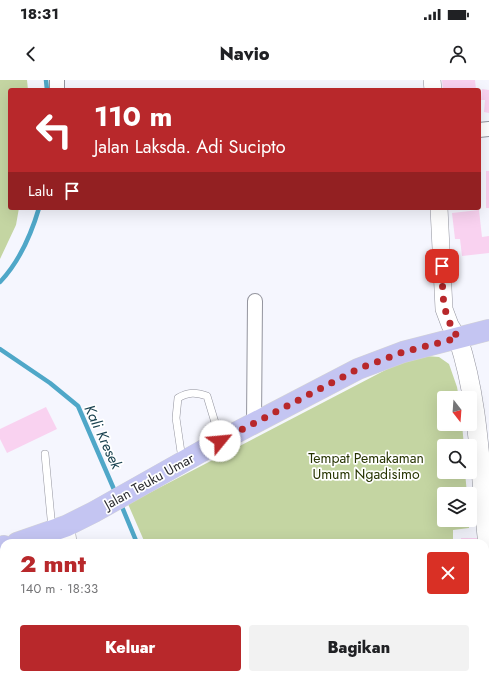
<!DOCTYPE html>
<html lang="id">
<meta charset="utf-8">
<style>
:root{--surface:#fff;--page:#f2f2f2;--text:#202124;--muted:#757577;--accent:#b8282b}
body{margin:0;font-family:Jost,sans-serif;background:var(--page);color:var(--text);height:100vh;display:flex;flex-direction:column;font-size:15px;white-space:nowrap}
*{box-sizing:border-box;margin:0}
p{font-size:13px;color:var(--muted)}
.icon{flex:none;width:22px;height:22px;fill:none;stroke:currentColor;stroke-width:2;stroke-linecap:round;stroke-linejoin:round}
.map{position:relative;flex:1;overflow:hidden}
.details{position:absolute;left:0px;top:459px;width:489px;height:140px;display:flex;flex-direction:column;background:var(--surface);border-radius:12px 12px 0 0;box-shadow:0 4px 16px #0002}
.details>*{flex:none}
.banner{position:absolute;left:8px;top:8px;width:473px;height:122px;border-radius:4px;box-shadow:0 4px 16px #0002;background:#b8282b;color:#fff;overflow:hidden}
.needle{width:26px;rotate:163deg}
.tools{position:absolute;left:437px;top:311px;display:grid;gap:8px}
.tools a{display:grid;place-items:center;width:40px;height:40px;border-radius:4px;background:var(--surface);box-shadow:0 4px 16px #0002;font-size:20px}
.pin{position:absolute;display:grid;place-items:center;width:34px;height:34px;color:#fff;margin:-17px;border-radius:8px;box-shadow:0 2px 6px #0006}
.me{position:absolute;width:44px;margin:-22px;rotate:62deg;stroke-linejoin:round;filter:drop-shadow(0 0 3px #0008)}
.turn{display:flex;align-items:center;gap:14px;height:84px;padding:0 20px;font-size:18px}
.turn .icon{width:52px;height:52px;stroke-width:2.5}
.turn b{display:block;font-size:28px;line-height:34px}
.then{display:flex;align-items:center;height:38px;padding:0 20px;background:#0003;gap:8px;font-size:15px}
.round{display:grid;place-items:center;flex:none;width:42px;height:42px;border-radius:4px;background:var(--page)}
.summary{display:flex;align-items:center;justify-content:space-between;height:68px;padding:0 20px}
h1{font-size:24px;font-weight:800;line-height:30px;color:var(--accent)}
.action{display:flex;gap:8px;margin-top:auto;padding:8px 20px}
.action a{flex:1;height:46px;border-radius:4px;background:var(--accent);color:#fff;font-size:16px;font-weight:800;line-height:46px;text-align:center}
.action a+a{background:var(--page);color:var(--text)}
.status{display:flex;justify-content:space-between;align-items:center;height:28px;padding:0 20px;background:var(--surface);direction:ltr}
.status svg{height:11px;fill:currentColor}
header{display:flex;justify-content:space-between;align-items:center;height:52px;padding:0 20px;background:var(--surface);font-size:18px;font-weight:800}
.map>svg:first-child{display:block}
.green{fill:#c4d5a2}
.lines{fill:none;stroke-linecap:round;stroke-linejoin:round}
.stream{stroke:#4fa7c8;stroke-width:4.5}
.building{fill:#f9d2f0}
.service-casing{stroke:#93949e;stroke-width:8}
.minor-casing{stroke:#93949e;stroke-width:16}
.tertiary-casing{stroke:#93949e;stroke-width:18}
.secondary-casing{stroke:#93949e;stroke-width:20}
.primary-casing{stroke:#d4d4d5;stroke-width:22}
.service{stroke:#fff;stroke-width:7}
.minor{stroke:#fff;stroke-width:14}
.tertiary{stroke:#fff;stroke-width:17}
.secondary{stroke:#fff;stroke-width:19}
.primary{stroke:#c4c5f2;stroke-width:21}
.route{stroke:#b8282b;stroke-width:7;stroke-dasharray:0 12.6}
.labels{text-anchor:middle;stroke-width:3.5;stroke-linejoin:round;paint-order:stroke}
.park-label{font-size:14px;fill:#263300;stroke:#fff}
.street-label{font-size:14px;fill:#2a2a2e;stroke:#fff}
.water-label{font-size:15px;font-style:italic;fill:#1a4250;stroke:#fff}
</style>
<div class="status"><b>18:31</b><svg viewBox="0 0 49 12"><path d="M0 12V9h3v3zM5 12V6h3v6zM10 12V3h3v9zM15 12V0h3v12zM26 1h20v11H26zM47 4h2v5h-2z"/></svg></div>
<header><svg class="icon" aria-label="back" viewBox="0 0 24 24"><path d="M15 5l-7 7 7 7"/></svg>Navio<svg class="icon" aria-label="person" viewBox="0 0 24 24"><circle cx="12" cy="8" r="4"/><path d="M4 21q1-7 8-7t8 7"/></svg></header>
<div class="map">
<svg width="489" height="599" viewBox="0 0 489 599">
<rect width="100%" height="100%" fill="#f5f6fe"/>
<g class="green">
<polygon points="0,0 27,0 28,10 10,10 10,128 19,128 16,145 0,179"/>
<polygon points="426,276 439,277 449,284 457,307 459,318 444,318 444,344 462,344 464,366 444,366 444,392 465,392 467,414 444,414 444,440 469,440 469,448 453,450 453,463 145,463 128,424 397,284"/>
</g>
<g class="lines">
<g class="stream">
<polyline points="46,0 47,10"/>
<path d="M0,202C20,181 31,155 39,128"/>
<polyline points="0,269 50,303 78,326 116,414"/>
<polyline points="120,422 137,463"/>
<polyline points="380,595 385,599"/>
</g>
</g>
<g class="building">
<polygon points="442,0 475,0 476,10 443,10"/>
<polygon points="482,9 489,10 489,33 484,32 485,20 481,20"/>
<rect x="486" y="91" width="3" height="37"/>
<polygon points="479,130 482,157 489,156 489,173 462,176 460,159 455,159 452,133"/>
<polygon points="46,327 57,349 7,373 0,359 0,349"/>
<rect x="461" y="458" width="18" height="5"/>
<rect x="0" y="541" width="4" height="15"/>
</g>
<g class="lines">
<defs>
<g id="service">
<polyline points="45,374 52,449"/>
<path d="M182,379L176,338L178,318C188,312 196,312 207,316L220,359"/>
</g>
<g id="minor">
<polyline points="57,0 57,10"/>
<polyline points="479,50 489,49"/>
<polyline points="254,343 255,221"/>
</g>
<g id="tertiary">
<polyline points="432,0 433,10"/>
<polyline points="439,128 444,229 450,245 458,258"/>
<polyline points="66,446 68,463"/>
<polyline points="88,595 89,599"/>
</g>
<path id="secondary" d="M458,258C481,327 480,402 489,474"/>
<g id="primary">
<polyline points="17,463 66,446 94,432 220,361 358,289 403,272 489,250"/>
<polyline points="0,467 4,466"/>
</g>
</defs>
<use href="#service" class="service-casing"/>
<use href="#minor" class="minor-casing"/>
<use href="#tertiary" class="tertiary-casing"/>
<use href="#secondary" class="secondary-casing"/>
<use href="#primary" class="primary-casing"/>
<use href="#service" class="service"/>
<use href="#minor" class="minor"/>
<use href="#tertiary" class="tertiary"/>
<use href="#secondary" class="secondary"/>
<use href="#primary" class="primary"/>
</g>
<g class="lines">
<path class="route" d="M220,361L358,289L403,272L458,258C441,231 443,217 442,186"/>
</g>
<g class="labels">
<g class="park-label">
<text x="366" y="383">Tempat Pemakaman<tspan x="366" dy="16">Umum Ngadisimo</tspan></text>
</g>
<g class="street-label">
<text transform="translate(149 401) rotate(-29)" y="5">Jalan Teuku Umar</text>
</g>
<g class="water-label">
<text transform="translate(103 357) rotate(65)" y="5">Kali Kresek</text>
</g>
</g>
</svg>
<div class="tools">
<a><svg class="needle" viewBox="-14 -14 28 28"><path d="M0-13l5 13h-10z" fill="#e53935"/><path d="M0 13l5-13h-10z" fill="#757577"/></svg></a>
<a><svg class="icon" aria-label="search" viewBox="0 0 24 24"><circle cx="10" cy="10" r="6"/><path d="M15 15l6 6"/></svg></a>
<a><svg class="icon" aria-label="layers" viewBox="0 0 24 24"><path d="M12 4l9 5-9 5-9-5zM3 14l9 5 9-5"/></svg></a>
</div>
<div class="pin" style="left:442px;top:186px;background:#d93025"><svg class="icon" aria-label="arrive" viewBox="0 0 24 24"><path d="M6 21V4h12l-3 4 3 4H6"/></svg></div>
<svg class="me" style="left:220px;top:361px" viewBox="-20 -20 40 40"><circle r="19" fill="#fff"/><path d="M0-13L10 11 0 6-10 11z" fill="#b8282b"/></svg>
<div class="banner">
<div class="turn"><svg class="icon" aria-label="left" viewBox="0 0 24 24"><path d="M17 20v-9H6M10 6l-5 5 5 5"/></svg><div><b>110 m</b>Jalan Laksda. Adi Sucipto</div></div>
<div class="then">Lalu<svg class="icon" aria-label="arrive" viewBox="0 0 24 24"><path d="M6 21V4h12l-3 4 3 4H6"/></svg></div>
</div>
<section class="details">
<div class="summary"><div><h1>2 mnt</h1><p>140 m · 18:33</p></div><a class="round" style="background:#d93025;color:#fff"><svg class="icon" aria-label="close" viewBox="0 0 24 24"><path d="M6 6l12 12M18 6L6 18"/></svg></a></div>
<div class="action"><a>Keluar</a><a>Bagikan</a></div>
</section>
</div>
